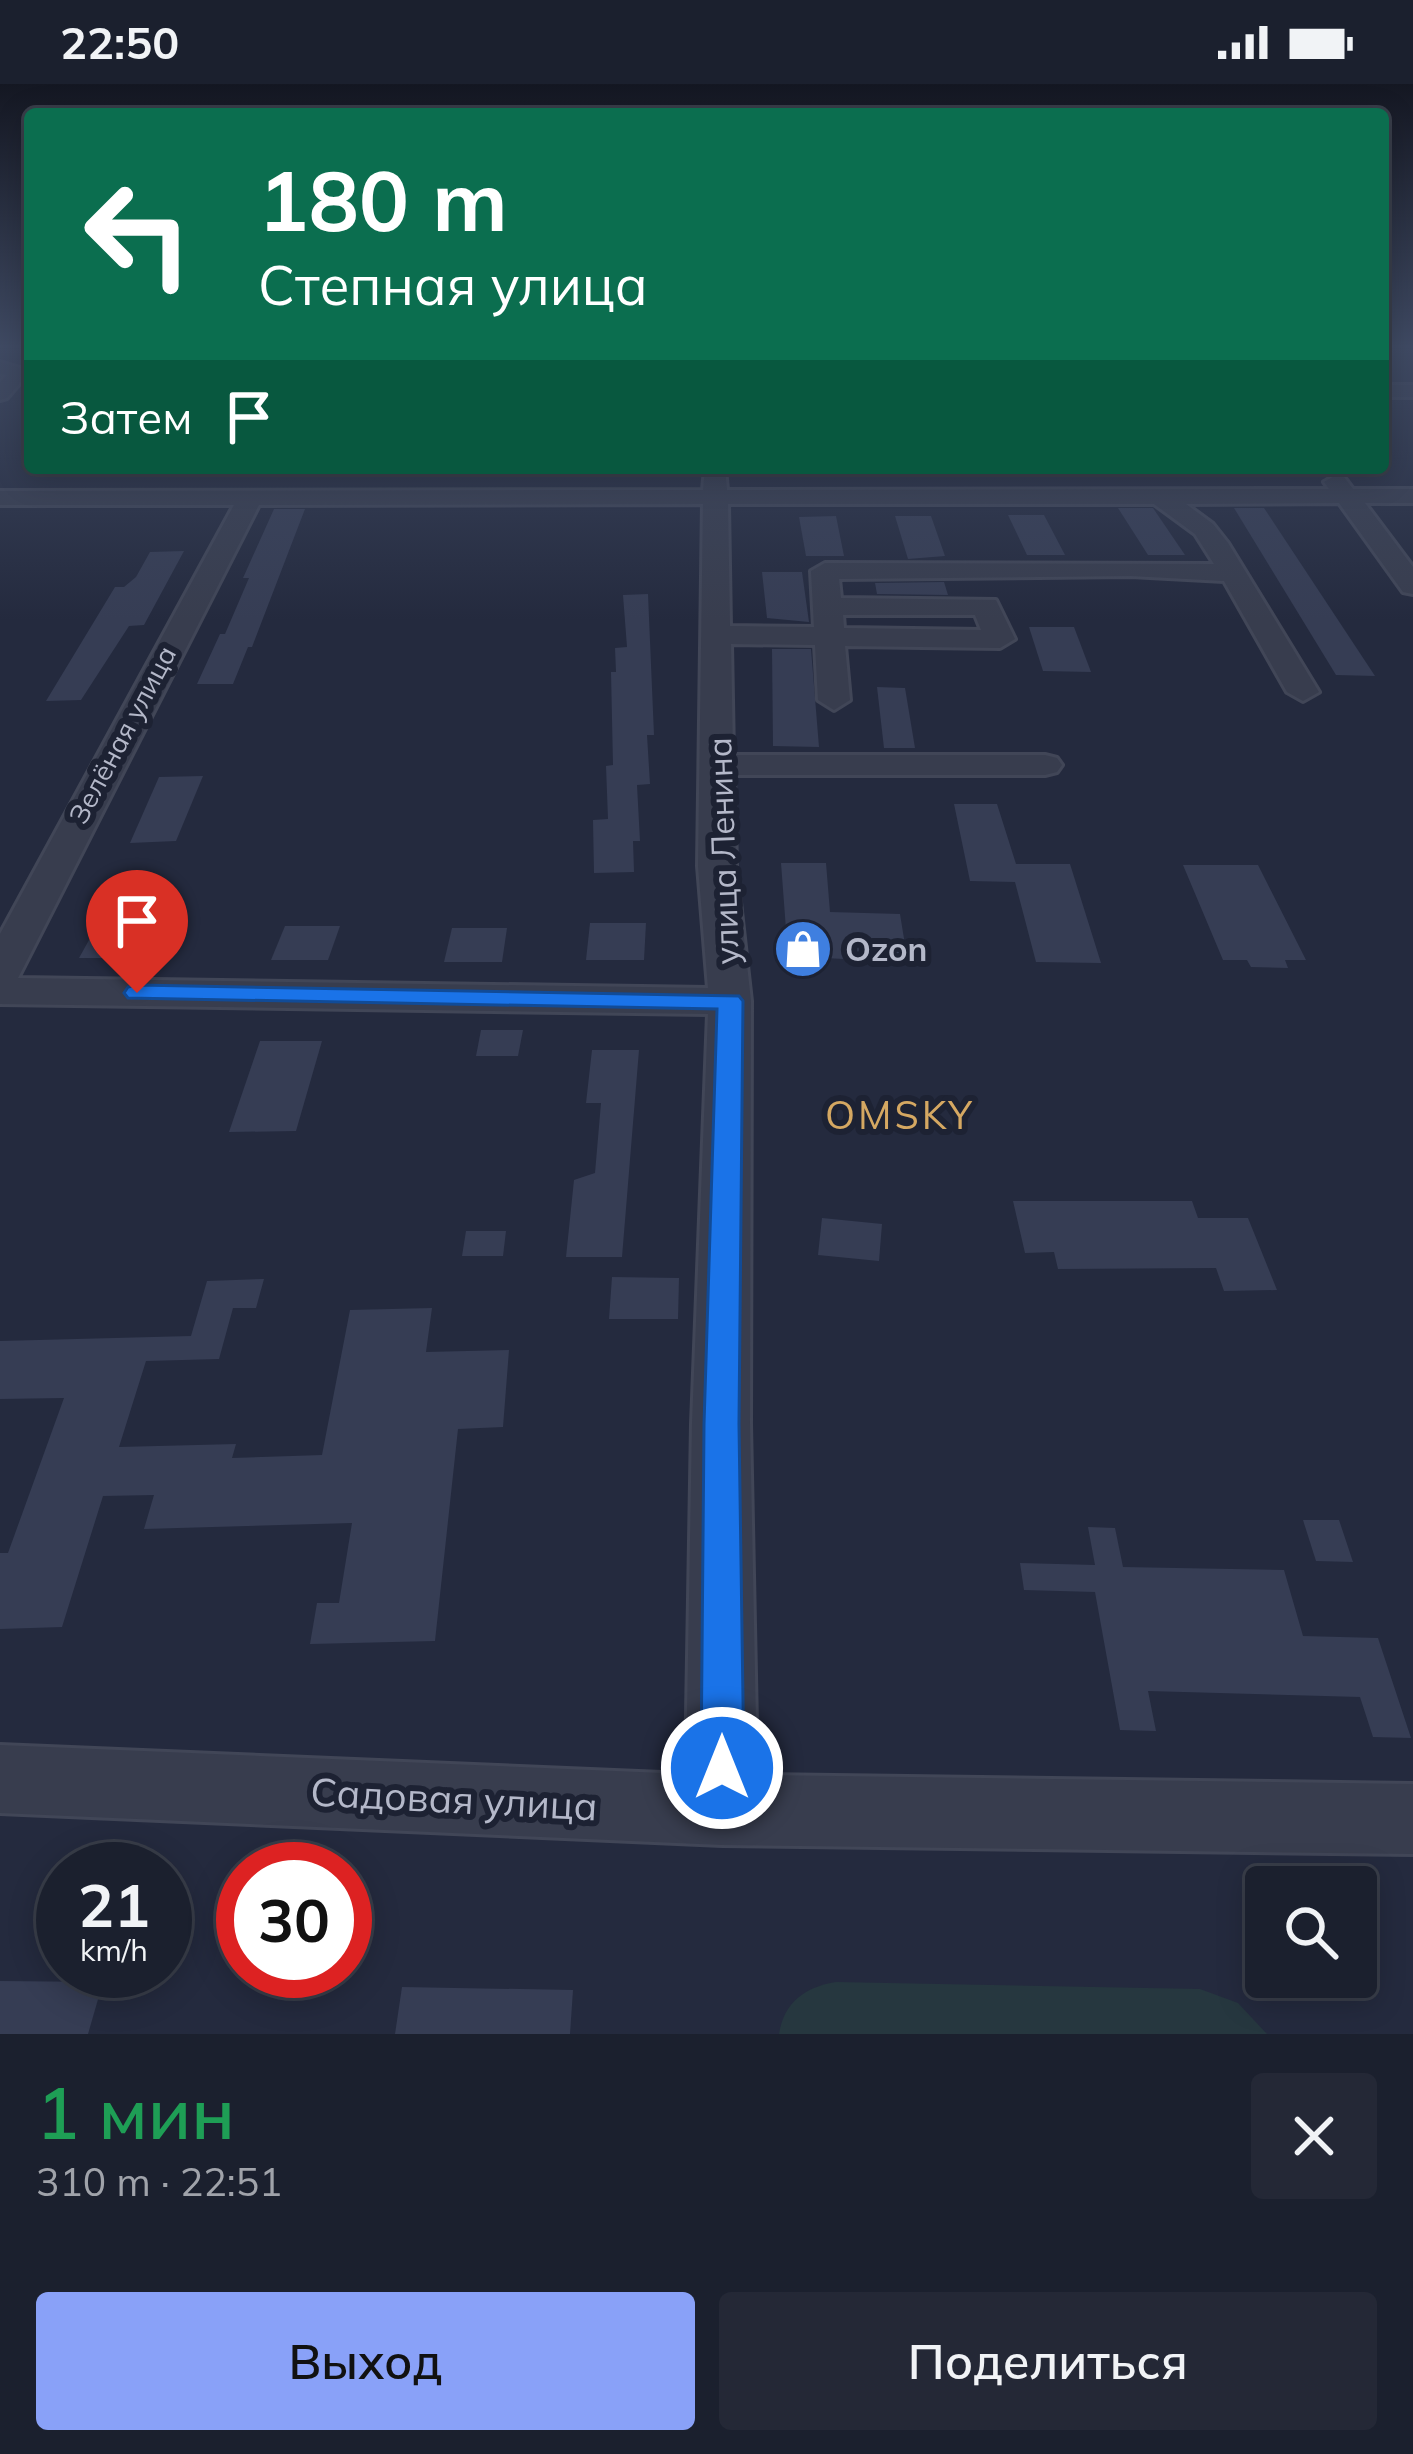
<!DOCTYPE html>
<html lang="ru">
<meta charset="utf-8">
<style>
:root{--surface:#1b202e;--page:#242836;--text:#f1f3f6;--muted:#a0a3aa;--line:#393e4a;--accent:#89a1f8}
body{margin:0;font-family:Mulish,sans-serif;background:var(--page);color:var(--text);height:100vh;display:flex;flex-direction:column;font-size:45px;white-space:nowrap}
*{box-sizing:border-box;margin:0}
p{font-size:39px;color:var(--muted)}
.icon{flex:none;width:66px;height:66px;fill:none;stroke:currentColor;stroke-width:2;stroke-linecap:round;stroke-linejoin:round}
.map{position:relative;height:1950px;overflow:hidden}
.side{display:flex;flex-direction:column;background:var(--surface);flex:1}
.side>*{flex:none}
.banner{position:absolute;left:24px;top:24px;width:1365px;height:366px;border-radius:12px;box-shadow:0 6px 30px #0003,0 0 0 3px var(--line);background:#0b6e4f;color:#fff;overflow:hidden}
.controls{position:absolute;left:1245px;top:1782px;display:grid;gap:24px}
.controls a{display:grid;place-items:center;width:132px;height:132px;border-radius:12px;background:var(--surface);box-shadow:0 6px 30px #0003,0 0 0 3px var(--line);font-size:60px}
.speed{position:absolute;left:36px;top:1758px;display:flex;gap:24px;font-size:60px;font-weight:700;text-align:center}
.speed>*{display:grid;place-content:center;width:156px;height:156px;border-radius:50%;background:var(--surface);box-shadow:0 6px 30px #0003,0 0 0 3px var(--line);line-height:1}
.speed small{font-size:30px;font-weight:400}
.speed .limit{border:18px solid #d22;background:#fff;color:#111}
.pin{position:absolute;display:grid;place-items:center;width:102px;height:102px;color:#fff;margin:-123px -51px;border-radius:50% 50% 50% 0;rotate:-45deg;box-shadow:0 0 12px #0007}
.pin .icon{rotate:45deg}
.me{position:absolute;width:132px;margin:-66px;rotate:0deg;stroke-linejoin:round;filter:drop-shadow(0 0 9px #0008)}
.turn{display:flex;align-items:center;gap:42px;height:252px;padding:0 36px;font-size:54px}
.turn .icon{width:156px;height:156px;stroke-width:2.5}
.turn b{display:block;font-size:84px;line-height:102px}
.then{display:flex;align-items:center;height:114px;padding:0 36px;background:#0003;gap:24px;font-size:45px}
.round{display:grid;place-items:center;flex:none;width:126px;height:126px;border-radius:12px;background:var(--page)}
.summary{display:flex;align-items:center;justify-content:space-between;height:204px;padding:0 36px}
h1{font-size:72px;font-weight:600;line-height:90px;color:#1e9e55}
.cta{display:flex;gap:24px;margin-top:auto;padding:24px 36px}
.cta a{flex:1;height:138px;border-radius:12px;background:var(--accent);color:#111;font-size:48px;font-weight:600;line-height:138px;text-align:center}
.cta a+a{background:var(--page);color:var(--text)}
.status{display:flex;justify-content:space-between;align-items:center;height:84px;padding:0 60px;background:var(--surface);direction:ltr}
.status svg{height:33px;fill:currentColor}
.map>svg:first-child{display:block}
.green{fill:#26373f}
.building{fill:#363d54}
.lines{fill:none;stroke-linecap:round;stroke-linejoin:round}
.minor-casing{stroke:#414657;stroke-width:6}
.minor{fill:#383d4e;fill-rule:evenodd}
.route{fill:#1a73e8;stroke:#114b97;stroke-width:3}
.labels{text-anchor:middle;stroke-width:12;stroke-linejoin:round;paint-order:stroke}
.far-street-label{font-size:27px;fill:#b4b8c9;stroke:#1d2233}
.street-label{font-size:33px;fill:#b4b8c9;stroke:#1d2233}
.poi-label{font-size:33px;font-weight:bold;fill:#b4b8c9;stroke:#1d2233;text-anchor:start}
.quarter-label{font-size:39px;letter-spacing:3px;fill:#d5a862;stroke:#1d2233}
.near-street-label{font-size:39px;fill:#b4b8c9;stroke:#1d2233}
</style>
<div class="status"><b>22:50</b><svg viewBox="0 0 49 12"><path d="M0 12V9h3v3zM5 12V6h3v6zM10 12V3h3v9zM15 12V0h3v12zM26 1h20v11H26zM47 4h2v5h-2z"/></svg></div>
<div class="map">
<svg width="1413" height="1950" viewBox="0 0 1413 1950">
<rect width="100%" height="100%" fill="#242a3e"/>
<path class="green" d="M836,1898L1200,1905L1238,1919L1267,1950H779C784,1918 805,1903 836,1898Z"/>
<g class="building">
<polygon points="1118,424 1153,424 1185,471 1148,471"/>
<polygon points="1234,424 1264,424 1375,592 1336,591"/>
<polygon points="274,425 305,425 252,563 248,563 233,600 197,600 220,550 225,550 249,494 243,494"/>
<polygon points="1008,431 1044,431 1065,471 1027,471"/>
<polygon points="836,432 844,472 806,472 799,433"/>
<polygon points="895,432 931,432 945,472 908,475"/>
<polygon points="184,467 144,541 129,542 81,616 46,617 115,503 124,503 136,493 150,468"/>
<polygon points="762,488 802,488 809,538 767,534"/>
<polygon points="944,498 948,511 877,510 875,499"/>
<polygon points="648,510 654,651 647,651 650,700 637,701 640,757 633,757 634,788 594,789 593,736 608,735 606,682 613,681 611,588 616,588 615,564 627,563 623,511"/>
<polygon points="1029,543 1074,543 1091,588 1043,587"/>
<polygon points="772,565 811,565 819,663 773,662"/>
<polygon points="877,603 905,604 915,664 884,664"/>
<polygon points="203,692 176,757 130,759 159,693"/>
<polygon points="954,720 997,720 1016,780 1070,780 1101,879 1036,878 1015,798 970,797"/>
<polygon points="781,779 826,779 830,828 900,830 907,873 880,873 881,877 788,872"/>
<polygon points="1183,781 1258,781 1306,876 1285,876 1288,884 1251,883 1247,876 1223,876"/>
<polygon points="590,839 646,839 644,876 586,876"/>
<polygon points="98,840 153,840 136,874 79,874"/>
<polygon points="285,842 340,842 328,876 271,876"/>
<polygon points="452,844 507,844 502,878 444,878"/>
<polygon points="481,946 523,946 518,972 476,972"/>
<polygon points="260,957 322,957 296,1047 229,1048"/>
<polygon points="592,966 639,966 622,1173 566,1173 574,1096 595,1089 601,1019 586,1019"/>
<polygon points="1013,1117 1192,1117 1198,1134 1248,1134 1277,1206 1224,1207 1216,1184 1058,1185 1054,1168 1025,1169"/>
<polygon points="822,1134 882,1140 879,1177 818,1171"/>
<polygon points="466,1147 506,1147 503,1172 462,1172"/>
<polygon points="612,1193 679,1194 678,1235 609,1235"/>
<polygon points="264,1195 256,1224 233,1224 219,1275 146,1277 119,1363 236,1360 232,1374 322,1371 350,1226 432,1224 426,1268 509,1266 503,1343 458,1345 435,1557 310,1560 317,1519 339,1519 352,1439 144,1445 154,1411 103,1412 62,1543 0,1545 0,1469 8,1469 64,1314 0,1315 0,1257 191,1252 207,1197"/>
<polygon points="1303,1436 1339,1436 1353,1478 1316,1477"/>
<polygon points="1088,1443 1115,1444 1123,1483 1284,1486 1303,1552 1378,1554 1411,1654 1373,1653 1360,1613 1148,1607 1156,1647 1120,1646 1095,1508 1024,1506 1020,1479 1095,1481"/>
<polygon points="0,1897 103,1898 88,1950 0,1950"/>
<polygon points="402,1903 573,1906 570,1950 395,1950"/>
</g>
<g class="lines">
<defs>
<g id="minor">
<polygon points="0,278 30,287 7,314 0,316 0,298 7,291 0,290"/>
<rect x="1383" y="301" width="30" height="12"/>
<path d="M705,384H725L727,406L1329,405L1324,398L1336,391L1344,393L1353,405H1413V419H1365L1413,483V510L1403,508L1339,419L1186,420L1213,440L1228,459L1319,608L1303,617L1287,608L1224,497L1131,492L839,495L841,514L996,516L1015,555L1000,564L845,562L850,616L834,626L818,616L815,561L731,560L733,671H1045L1057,674L1062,681L1057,688L1045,691H734L736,782L751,917L750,1340L757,1691L1413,1700V1770L722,1761L0,1729V1661L686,1690L692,1340L708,930L0,920V850L234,421H0V407L703,406ZM703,420L698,782L708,904L18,894L259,421ZM728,420H1154L1195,450L1214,480L825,479L811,487L814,543L730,542ZM843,531H975L981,546L844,544Z"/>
</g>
</defs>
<use href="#minor" class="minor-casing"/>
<use href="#minor" class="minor"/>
</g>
<linearGradient id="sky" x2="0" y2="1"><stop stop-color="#141722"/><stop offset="0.49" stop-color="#3f4a63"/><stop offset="1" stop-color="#3f4a63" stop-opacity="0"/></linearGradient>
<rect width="1413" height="536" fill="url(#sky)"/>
<polygon class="route" points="137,901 739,912 743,917 739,1340 744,1684 737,1698 722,1704 707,1698 701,1684 704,1340 717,925 128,914 124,909 128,903"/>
<defs>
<symbol id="shop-disc" viewBox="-11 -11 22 22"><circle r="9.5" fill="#3f7fe0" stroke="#1d2233"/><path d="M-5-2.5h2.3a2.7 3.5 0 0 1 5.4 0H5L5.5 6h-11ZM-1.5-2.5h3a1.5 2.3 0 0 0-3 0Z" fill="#fff"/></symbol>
</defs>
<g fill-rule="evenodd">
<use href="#shop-disc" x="770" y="832" width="66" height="66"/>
</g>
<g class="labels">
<g class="far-street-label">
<text transform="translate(123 651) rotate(-62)" y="9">Зелёная улица</text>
</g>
<g class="street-label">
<text transform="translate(723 767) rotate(-92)" y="12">улица Ленина</text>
</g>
<g class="poi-label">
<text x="845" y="877">Ozon</text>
</g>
<g class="quarter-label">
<text x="900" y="1045">OMSKY</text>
</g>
<g class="near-street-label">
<text transform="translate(454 1715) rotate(3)" y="14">Садовая улица</text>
</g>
</g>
</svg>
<div class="controls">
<a><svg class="icon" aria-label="search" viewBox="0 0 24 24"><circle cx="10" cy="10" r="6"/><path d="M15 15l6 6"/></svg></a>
</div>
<div class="speed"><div>21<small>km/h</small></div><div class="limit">30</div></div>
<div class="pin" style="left:137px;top:909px;background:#d93025"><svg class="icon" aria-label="arrive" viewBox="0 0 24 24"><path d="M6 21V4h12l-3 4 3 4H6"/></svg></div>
<svg class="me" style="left:722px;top:1684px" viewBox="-20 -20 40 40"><circle r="17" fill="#1a73e8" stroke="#fff" stroke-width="3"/><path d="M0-11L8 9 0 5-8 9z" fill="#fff"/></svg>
<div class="banner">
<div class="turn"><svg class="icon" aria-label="left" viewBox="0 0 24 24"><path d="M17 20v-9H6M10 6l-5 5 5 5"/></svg><div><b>180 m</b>Степная улица</div></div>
<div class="then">Затем<svg class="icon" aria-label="arrive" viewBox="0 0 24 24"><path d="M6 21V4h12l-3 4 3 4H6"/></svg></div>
</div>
</div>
<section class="side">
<div class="summary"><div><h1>1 мин</h1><p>310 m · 22:51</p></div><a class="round"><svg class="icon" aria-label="close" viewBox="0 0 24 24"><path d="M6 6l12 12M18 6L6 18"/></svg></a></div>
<div class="cta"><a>Выход</a><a>Поделиться</a></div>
</section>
